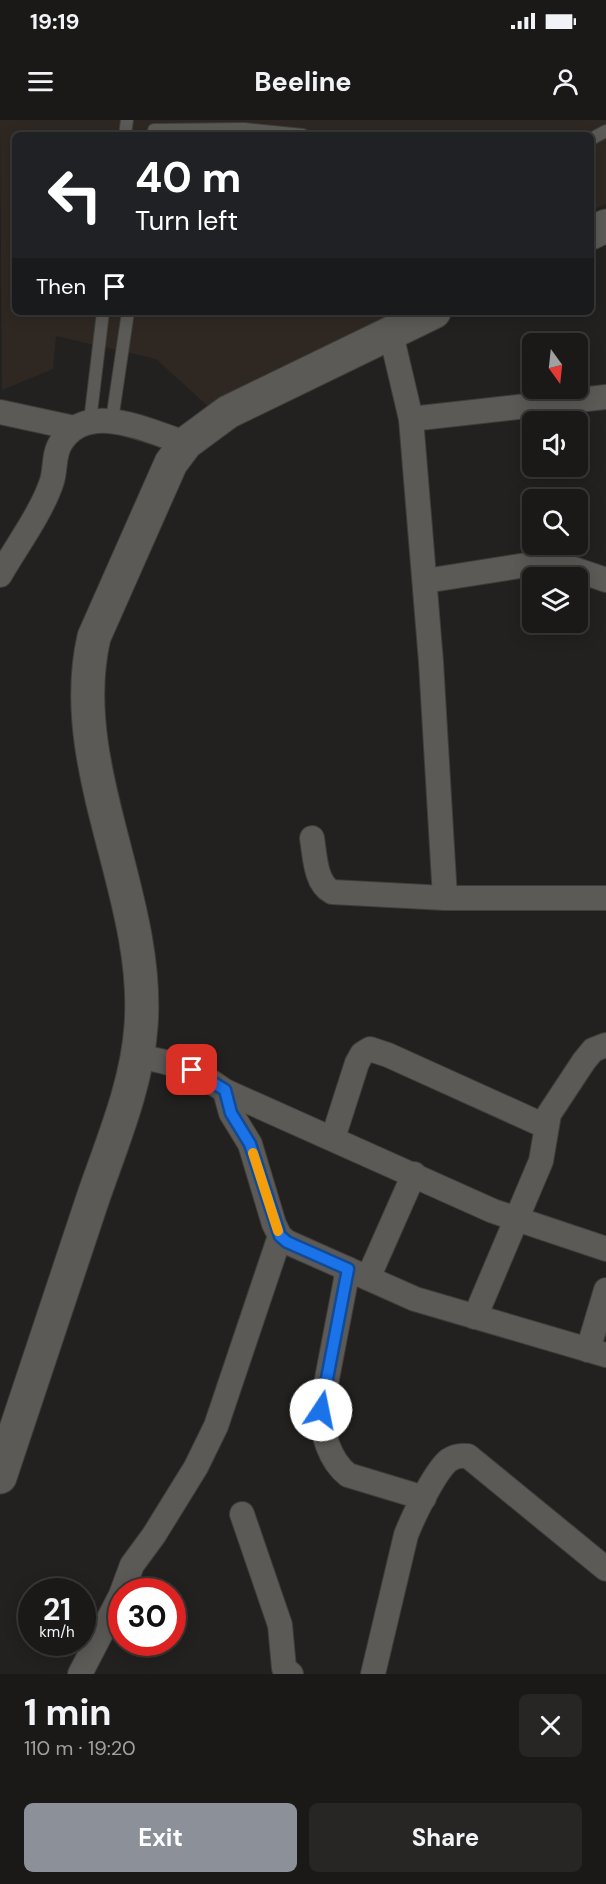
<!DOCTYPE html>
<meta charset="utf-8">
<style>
:root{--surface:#1a1917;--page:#272624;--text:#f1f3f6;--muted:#9fa0a1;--line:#383836;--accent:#8c9099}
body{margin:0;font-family:"DM Sans",sans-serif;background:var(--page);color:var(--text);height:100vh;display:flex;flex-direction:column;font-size:22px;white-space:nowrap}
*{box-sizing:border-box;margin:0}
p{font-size:20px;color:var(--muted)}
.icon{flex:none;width:33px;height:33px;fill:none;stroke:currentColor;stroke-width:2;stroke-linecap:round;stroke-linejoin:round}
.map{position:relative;height:1554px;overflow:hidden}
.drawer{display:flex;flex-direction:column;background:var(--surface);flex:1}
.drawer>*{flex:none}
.hud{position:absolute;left:12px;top:12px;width:582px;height:183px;border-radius:9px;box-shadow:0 3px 15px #0003,0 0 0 2px var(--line);background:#202124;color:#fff;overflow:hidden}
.needle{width:39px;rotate:165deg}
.tools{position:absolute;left:522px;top:213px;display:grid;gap:12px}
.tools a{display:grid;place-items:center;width:66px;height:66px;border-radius:9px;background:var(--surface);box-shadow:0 3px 15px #0003,0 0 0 2px var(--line);font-size:30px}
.speed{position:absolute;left:18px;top:1458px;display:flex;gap:12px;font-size:30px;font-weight:700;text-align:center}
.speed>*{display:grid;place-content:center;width:78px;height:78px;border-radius:50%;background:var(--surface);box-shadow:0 3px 15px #0003,0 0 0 2px var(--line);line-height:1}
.speed small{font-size:15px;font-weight:400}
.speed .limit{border:9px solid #d22;background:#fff;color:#111}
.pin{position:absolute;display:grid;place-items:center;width:51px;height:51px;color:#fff;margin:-26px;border-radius:12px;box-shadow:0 3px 9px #0006}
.me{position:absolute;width:66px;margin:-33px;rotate:11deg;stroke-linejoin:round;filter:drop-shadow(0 0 4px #0008)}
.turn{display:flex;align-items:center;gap:21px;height:126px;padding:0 24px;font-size:27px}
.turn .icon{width:78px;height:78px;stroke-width:2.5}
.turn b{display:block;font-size:42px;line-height:51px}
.then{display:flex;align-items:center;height:57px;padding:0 24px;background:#0003;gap:12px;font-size:22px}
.round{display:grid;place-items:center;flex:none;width:63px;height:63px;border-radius:9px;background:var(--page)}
.headline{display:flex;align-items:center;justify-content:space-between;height:102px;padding:0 24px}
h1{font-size:36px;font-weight:700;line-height:45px}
.primary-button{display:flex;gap:12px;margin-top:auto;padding:12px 24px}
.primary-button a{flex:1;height:69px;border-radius:9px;background:var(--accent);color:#fff;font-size:24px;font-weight:700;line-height:69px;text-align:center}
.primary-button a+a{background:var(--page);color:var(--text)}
.status{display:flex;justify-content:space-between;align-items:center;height:42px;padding:0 30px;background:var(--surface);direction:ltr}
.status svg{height:16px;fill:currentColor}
header{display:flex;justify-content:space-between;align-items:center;height:78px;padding:0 24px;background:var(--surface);font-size:27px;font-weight:700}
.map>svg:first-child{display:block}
.built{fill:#2f2822}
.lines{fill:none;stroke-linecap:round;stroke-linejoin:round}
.lane-casing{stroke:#3f3d3b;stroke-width:14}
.street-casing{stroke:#3f3d3b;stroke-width:26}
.secondary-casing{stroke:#3f3d3b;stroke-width:35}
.lane{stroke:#5c5a57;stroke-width:12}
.street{stroke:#5c5a57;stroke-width:24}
.secondary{stroke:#5c5a57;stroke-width:33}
.route-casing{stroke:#114b97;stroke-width:15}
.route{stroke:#1a73e8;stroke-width:10}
.slow{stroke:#f59e0b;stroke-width:10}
</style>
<div class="status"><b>19:19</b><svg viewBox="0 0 49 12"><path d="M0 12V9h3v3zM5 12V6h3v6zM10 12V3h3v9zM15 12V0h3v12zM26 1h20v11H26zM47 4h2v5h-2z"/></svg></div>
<header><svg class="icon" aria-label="menu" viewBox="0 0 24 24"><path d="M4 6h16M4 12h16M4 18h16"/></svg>Beeline<svg class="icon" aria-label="person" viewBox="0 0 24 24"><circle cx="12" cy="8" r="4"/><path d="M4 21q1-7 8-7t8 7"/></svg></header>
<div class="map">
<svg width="606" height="1554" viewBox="0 0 606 1554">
<rect width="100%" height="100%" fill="#23211f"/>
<polygon class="built" points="0,0 606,0 606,84 591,91 591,15 15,15 15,192 396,192 210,288 156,239 56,216 53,249 2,270"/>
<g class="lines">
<defs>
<g id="lane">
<polyline points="154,10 244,9 303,15"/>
<polyline points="125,15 127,0"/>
<polyline points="591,19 606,11"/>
<polyline points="112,300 128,192"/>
<polyline points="90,301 103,192"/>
</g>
<g id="street">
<polyline points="391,214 411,299 431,542 445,778"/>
<polyline points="0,292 74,308"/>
<polyline points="411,299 606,277"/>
<path d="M0,455C16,427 42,392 52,361C56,348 53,333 62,321C89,280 149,312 186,323"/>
<polyline points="425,461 539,443 574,449 606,460"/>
<path d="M312,718C315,736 315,763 332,772L445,778H606"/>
<path d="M137,936C175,943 193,948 225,971L493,1091L606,1129"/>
<polyline points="225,971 231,993 250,1024 274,1104 280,1116 287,1122 415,1179 606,1235"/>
<polyline points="333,1018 357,943 362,934 370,929 388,935 545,1006"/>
<path d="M348,1149L321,1290C322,1313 329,1340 348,1355L424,1378"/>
<polyline points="368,1158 414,1054"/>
<polyline points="475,1197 541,1041 549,994 584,941 593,930 606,925"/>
<polyline points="588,1230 606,1170"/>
<polyline points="242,1394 280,1505 284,1548 291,1554"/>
<polyline points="122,1472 132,1445 154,1415 196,1347 216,1306 280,1116"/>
<polyline points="80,1554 122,1473"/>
<path d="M373,1554L406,1415C413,1397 435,1351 449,1340C455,1336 461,1335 468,1336L606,1449"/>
</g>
<g id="secondary">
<polyline points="591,113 606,106"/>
<path d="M0,1357C31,1265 62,1173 92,1081C111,1025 137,966 141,906C151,776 64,646 94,517L171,343L186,323L228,292L434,192"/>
</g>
</defs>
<use href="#lane" class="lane-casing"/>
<use href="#street" class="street-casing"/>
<use href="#secondary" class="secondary-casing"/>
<use href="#lane" class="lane"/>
<use href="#street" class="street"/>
<use href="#secondary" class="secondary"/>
</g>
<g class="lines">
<defs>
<polyline id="route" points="192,950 225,970 231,993 250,1024 280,1116 287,1122 348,1149 321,1290"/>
</defs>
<use href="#route" class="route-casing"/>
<use href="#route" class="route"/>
<polyline class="slow" points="253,1033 278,1111"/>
</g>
</svg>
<div class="tools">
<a><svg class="needle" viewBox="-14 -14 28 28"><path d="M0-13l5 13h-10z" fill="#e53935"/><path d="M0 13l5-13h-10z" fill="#9fa0a1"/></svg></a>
<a><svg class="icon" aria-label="sound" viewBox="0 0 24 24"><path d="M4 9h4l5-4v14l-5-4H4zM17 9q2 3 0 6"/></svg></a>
<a><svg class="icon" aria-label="search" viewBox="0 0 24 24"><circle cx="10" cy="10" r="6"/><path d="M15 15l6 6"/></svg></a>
<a><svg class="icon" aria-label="layers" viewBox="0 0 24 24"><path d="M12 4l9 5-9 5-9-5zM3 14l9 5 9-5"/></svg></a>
</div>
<div class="speed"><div>21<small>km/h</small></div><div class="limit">30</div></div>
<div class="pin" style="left:192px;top:950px;background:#d93025"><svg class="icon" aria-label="arrive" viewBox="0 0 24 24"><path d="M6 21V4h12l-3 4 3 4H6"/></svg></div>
<svg class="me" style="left:321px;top:1290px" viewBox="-20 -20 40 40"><circle r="19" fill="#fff"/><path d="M0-13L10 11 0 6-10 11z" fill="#1a73e8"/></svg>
<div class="hud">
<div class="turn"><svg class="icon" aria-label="left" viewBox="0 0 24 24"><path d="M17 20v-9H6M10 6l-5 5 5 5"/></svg><div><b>40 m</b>Turn left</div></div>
<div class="then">Then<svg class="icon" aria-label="arrive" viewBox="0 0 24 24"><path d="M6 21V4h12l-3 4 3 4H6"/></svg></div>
</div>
</div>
<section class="drawer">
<div class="headline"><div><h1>1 min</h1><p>110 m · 19:20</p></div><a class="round"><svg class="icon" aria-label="close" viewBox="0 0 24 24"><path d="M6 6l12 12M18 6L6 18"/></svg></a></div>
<div class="primary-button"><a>Exit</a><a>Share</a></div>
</section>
